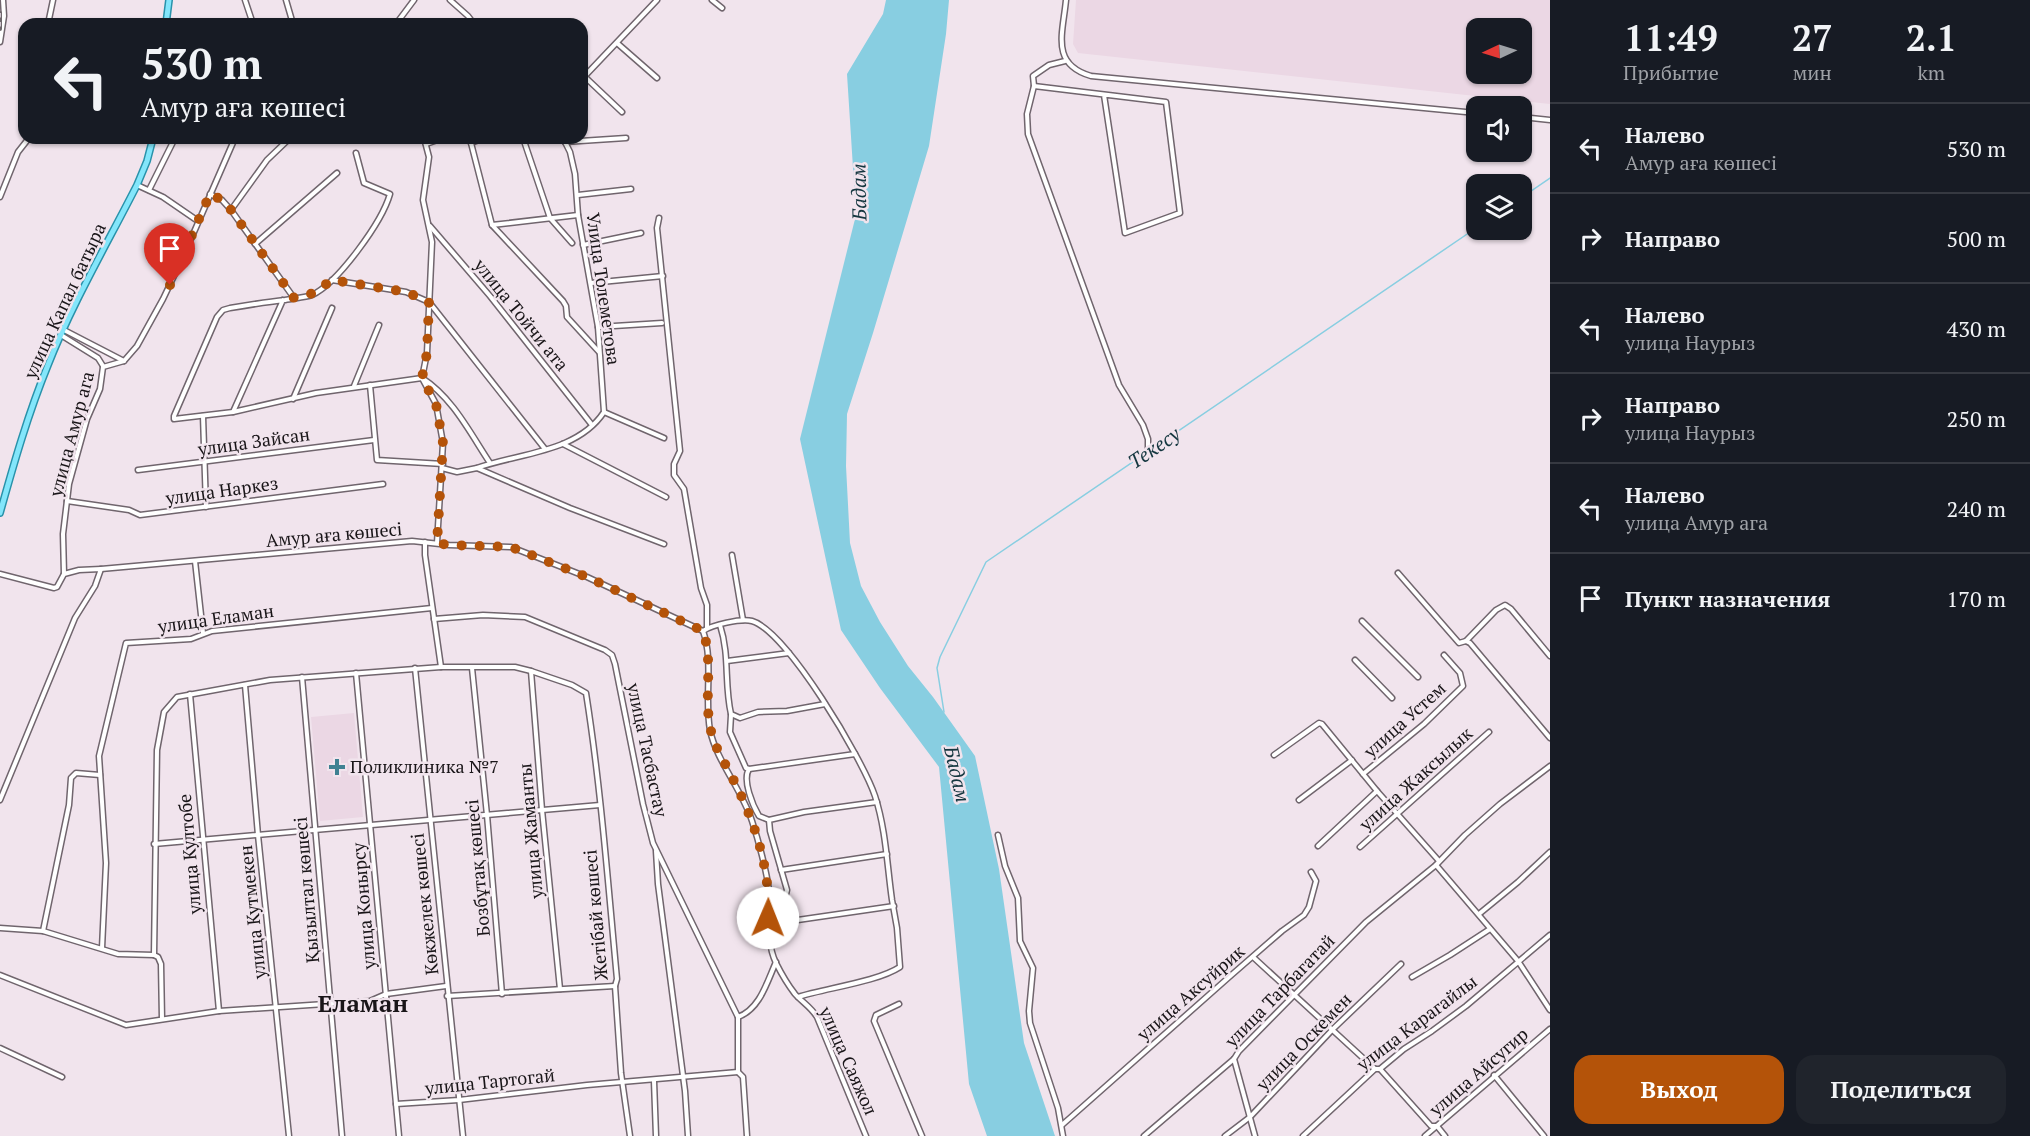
<!DOCTYPE html>
<html lang="ru">
<meta charset="utf-8">
<style>
:root{--surface:#171b24;--page:#20242c;--text:#f1f3f6;--muted:#9ea1a6;--line:#363941;--accent:#b45309}
body{margin:0;font-family:"PT Serif",serif;background:var(--page);color:var(--text);height:100vh;display:flex;flex-direction:column;font-size:22px;white-space:nowrap}
*{box-sizing:border-box;margin:0}
p{font-size:20px;color:var(--muted)}
.icon{flex:none;width:33px;height:33px;fill:none;stroke:currentColor;stroke-width:2;stroke-linecap:round;stroke-linejoin:round}
.map{position:relative;flex:1;overflow:hidden}
.panel{display:flex;flex-direction:column;background:var(--surface);width:480px}
.panel>*{flex:none}
.hud{position:absolute;left:18px;top:18px;width:570px;height:126px;border-radius:18px;box-shadow:0 2px 4px #0004;background:#171b24;color:var(--text);overflow:hidden}
.needle{width:39px;rotate:266deg}
.tools{position:absolute;left:1466px;top:18px;display:grid;gap:12px}
.tools a{display:grid;place-items:center;width:66px;height:66px;border-radius:12px;background:var(--surface);box-shadow:0 2px 4px #0004;font-size:30px}
.pin{position:absolute;display:grid;place-items:center;width:51px;height:51px;color:#fff;margin:-62px -26px;border-radius:50% 50% 50% 0;rotate:-45deg;box-shadow:0 0 6px #0007}
.pin .icon{rotate:45deg}
.me{position:absolute;width:66px;margin:-33px;rotate:1deg;stroke-linejoin:round;filter:drop-shadow(0 0 4px #0008)}
.turn{display:flex;align-items:center;gap:21px;height:126px;padding:0 24px;font-size:27px}
.turn .icon{width:78px;height:78px;stroke-width:2.5}
.turn b{display:block;font-size:42px;line-height:51px}
.eta{display:flex;justify-content:space-evenly;align-items:center;height:102px;text-align:center}
.eta b{font-size:36px;font-weight:700;line-height:42px}
.cta{display:flex;gap:12px;margin-top:auto;padding:12px 24px}
.cta a{flex:1;height:69px;border-radius:18px;background:var(--accent);color:#fff;font-size:24px;font-weight:700;line-height:69px;text-align:center}
.cta a+a{background:var(--page);color:var(--text)}
ul{padding:0;list-style:none}
li{display:flex;align-items:center;gap:18px;height:90px;padding:0 24px;border-top:2px solid var(--line)}
li div{flex:1}
li b{display:block;font-size:22px}
li em{font-style:normal}
main{display:flex;flex:1;min-height:0}
.map>svg:first-child{display:block}
.built{fill:#ebd7e4;fill-rule:evenodd}
.water{fill:#88cee1}
.lines{fill:none;stroke-linecap:round;stroke-linejoin:round}
.stream{stroke:#88cee1;stroke-width:1.5}
.minor-casing{stroke:#70656d;stroke-width:7}
.major-casing{stroke:#2992aa;stroke-width:8}
.minor{stroke:#fff;stroke-width:4}
.major{stroke:#83e6fb;stroke-width:5}
.rail-casing{stroke:#6e676c;stroke-width:4}
.rail{stroke:#f1e4ed;stroke-width:1.5;stroke-dasharray:4.5;stroke-linecap:butt}
.route{stroke:#b45309;stroke-width:10;stroke-dasharray:0 18}
.poi-dot{fill:#3f8192;stroke:#f1e4ed;stroke-width:2}
.labels{text-anchor:middle;stroke-width:5;stroke-linejoin:round;paint-order:stroke}
.street-label{font-size:18px;fill:#191518;stroke:#f1e4ed}
.poi-label{font-size:18px;fill:#191518;stroke:#f1e4ed;text-anchor:start}
.water-label{font-size:20px;font-style:italic;fill:#14363f;stroke:#f1e4ed}
.district-label{font-size:24px;font-weight:bold;fill:#191518;stroke:#f1e4ed}
</style>
<main>
<div class="map">
<svg width="1550" height="1136" viewBox="0 0 1550 1136">
<rect width="100%" height="100%" fill="#f1e4ed"/>
<g class="built">
<path d="M1076,0H1550V104L1078,53L1073,44ZM1476,28H1521V74H1476Z"/>
<polygon points="354,713 363,817 320,821 311,717"/>
</g>
<polygon class="water" points="886,0 949,0 946,34 929,146 873,333 847,414 846,466 850,543 861,586 880,622 908,666 933,697 975,756 999,869 1024,1043 1055,1136 987,1136 969,1084 939,767 880,688 841,630 800,439 856,215 847,74 883,14"/>
<g class="lines">
<g class="stream">
<polyline points="1521,198 1550,178"/>
<polyline points="944,712 937,668 940,657 986,562 1476,228"/>
</g>
<defs>
<g id="minor">
<polyline points="245,0 253,24"/>
<polyline points="286,0 293,24"/>
<polyline points="450,0 468,16 474,24"/>
<polyline points="712,0 722,8"/>
<path d="M1066,0C1063,33 1050,64 1091,76L1476,113"/>
<polyline points="48,24 53,0"/>
<polyline points="396,24 414,0"/>
<polyline points="0,42 4,16 3,0"/>
<polyline points="617,43 657,78"/>
<polyline points="1065,61 1049,65 1033,76 1034,86 1027,114 1028,134 1119,385 1143,425 1148,439 1148,451"/>
<polyline points="585,77 622,112"/>
<polyline points="582,79 657,0"/>
<polyline points="1034,86 1166,102 1180,213 1125,233 1104,95"/>
<polyline points="1521,117 1550,120"/>
<polyline points="71,138 74,139"/>
<polyline points="424,138 429,157 423,200 432,242 427,353 422,378 436,404 443,443 437,543"/>
<polyline points="468,138 471,143 492,225 563,301 566,306 567,317 599,352"/>
<polyline points="523,138 550,218 572,243"/>
<polyline points="565,142 626,138"/>
<polyline points="471,143 484,138"/>
<polyline points="426,144 443,138"/>
<polyline points="137,185 163,197 198,221"/>
<polyline points="149,190 175,138"/>
<polyline points="210,194 222,200 231,210 294,298"/>
<polyline points="578,195 631,189"/>
<polyline points="0,197 18,152 29,138"/>
<polyline points="231,210 267,160 290,138"/>
<polyline points="659,218 657,228 680,451 674,464 674,475 684,489 701,588 707,605 707,628"/>
<polyline points="492,225 578,215"/>
<polyline points="430,226 490,296 592,425"/>
<polyline points="255,244 337,173"/>
<polyline points="583,245 641,233"/>
<polyline points="332,280 406,292 429,302 545,449"/>
<polyline points="591,283 663,276"/>
<path d="M283,300L233,412L174,419V416L217,317L223,310L230,308C248,305 266,302 285,300C293,298 304,298 312,295C338,283 382,222 390,194L364,183L356,153"/>
<polyline points="598,327 662,323"/>
<polyline points="64,330 124,361"/>
<polyline points="61,335 98,358 103,366"/>
<polyline points="370,385 377,460 443,464"/>
<polyline points="354,386 379,325"/>
<polyline points="293,399 332,308"/>
<path d="M233,412L316,393L422,378C453,398 470,433 490,463"/>
<polyline points="604,412 664,438"/>
<polyline points="203,416 206,507"/>
<polyline points="563,444 666,497"/>
<polyline points="442,468 457,472 477,468 570,508 664,544"/>
<path d="M477,468C518,453 577,453 604,412L598,327L578,215L575,174L570,152L563,138"/>
<polyline points="138,470 374,440"/>
<polyline points="67,501 129,510 140,515 383,484"/>
<polyline points="425,542 425,555 441,667"/>
<polyline points="732,555 743,620"/>
<polyline points="195,561 203,633"/>
<path d="M101,569L412,541L449,545L511,547L587,577L703,631C714,662 704,697 710,730C716,760 742,790 752,821C758,839 767,872 769,891C771,915 765,940 776,963C781,973 788,985 795,994C802,1002 811,1007 817,1017L866,1136"/>
<polyline points="1398,573 1459,643 1466,641 1470,643 1550,738"/>
<polyline points="0,574 54,588 57,587 64,574 79,570 101,569 95,586 75,618 0,800"/>
<polyline points="64,574 63,534 69,484 87,419 100,389 103,367 124,361 137,346 163,299 184,255 235,138"/>
<path d="M434,619L483,615L525,617L605,650L612,655L615,664L643,804L653,843L738,1017C760,1009 767,982 776,962"/>
<polyline points="1362,621 1418,677"/>
<path d="M720,625C730,656 724,683 731,714L740,718L758,712L787,711L825,704"/>
<path d="M703,631C712,625 741,618 752,621C787,631 863,760 875,796C886,830 887,865 892,900L897,928L900,967C877,982 826,988 798,997"/>
<polyline points="1466,641 1496,610 1505,605 1511,609 1550,656"/>
<polyline points="1355,660 1392,698"/>
<polyline points="727,661 789,653"/>
<polyline points="415,668 463,1136"/>
<polyline points="472,668 487,815 502,994"/>
<polyline points="531,671 542,810 560,989"/>
<polyline points="356,673 399,1136"/>
<polyline points="302,677 342,1136"/>
<polyline points="245,685 258,835 289,1136"/>
<polyline points="190,694 219,1011"/>
<path d="M731,715L730,732L746,768L749,769C742,780 753,806 759,816L769,820"/>
<polyline points="1274,755 1319,723 1322,724 1377,791 1439,861"/>
<polyline points="749,769 855,754"/>
<polyline points="1363,774 1424,724 1463,686 1460,673 1444,655"/>
<polyline points="1299,800 1352,760"/>
<polyline points="998,835 1005,866 1018,898 1020,941 1033,968 1029,1011 1030,1023 1058,1108 1063,1136"/>
<polyline points="154,844 600,805"/>
<polyline points="1318,846 1377,791"/>
<polyline points="1360,847 1489,732"/>
<polyline points="656,851 658,884 685,1091 688,1136"/>
<polyline points="1436,865 1518,961 1550,1010"/>
<polyline points="781,870 887,854"/>
<polyline points="1479,914 1518,882 1550,852"/>
<polyline points="779,924 787,890 770,831 769,820 804,812 877,802"/>
<polyline points="768,927 784,922 894,906"/>
<polyline points="0,928 43,931 118,954 154,955"/>
<polyline points="43,931 69,805 71,778 76,773 100,775"/>
<polyline points="102,948 106,863 99,756 126,643 191,639 212,631 432,608"/>
<polyline points="1253,957 1375,1069"/>
<polyline points="0,975 126,1025 219,1011 370,1001 386,994 446,986"/>
<polyline points="1412,977 1450,955 1490,929"/>
<polyline points="447,996 615,986"/>
<polyline points="899,1004 876,1015 874,1021 922,1136"/>
<polyline points="738,1017 738,1072 743,1077 747,1136"/>
<path d="M162,1019L161,964L158,957L154,955L157,750L164,712L177,697L270,680L441,667H515L531,671L572,685L586,693C601,788 608,884 617,979L615,986L621,1073L630,1136"/>
<polyline points="0,1048 62,1077"/>
<polyline points="1234,1059 1255,1136"/>
<polyline points="1380,1069 1431,1126 1437,1126 1445,1136"/>
<polyline points="1494,1075 1544,1136"/>
<polyline points="654,1081 656,1136"/>
<polyline points="396,1104 459,1100 587,1085 738,1072"/>
<polyline points="1062,1125 1228,978 1282,931 1304,915 1309,907 1316,881 1311,872"/>
<polyline points="1144,1136 1234,1059 1239,1051 1366,922 1436,865 1465,835 1500,804 1550,766"/>
<polyline points="1225,1136 1250,1117 1333,1029 1401,964"/>
<polyline points="1303,1136 1375,1069 1380,1069 1404,1049 1432,1031 1466,1006 1550,935"/>
<polyline points="1425,1136 1550,1029"/>
</g>
<g id="major">
<polyline points="166,24 169,0"/>
<path d="M0,513C14,463 28,414 48,365C72,304 107,244 137,185L147,161L153,138"/>
</g>
</defs>
<use href="#minor" class="minor-casing"/>
<use href="#major" class="major-casing"/>
<use href="#minor" class="minor"/>
<use href="#major" class="major"/>
<defs>
<polyline id="rail" points="0,13 0,29"/>
</defs>
<use href="#rail" class="rail-casing"/>
<use href="#rail" class="rail"/>
</g>
<g class="lines">
<path class="route" d="M170,285L210,194L222,200L231,210L294,298C313,296 317,290 332,280L406,292L429,302L427,353L422,378L436,404L443,443L437,543L449,545L511,547L587,577L703,631C714,663 703,698 711,731C715,749 726,764 734,781C755,822 771,871 768,918"/>
</g>
<path class="poi-dot" d="M334 758h6v6h6v6h-6v6h-6v-6h-6v-6h6z"/>
<g class="labels">
<g class="street-label">
<text transform="translate(603 289) rotate(82)" y="6">Улица Толеметова</text>
<text transform="translate(65 301) rotate(-65)" y="6">улица Капал батыра</text>
<text transform="translate(521 315) rotate(51)" y="6">улица Тойчи ата</text>
<text transform="translate(72 434) rotate(-75)" y="6">улица Амур ага</text>
<text transform="translate(254 442) rotate(-8)" y="6">улица Зайсан</text>
<text transform="translate(222 491) rotate(-8)" y="6">улица Наркез</text>
<text transform="translate(334 535) rotate(-5)" y="6">Амур аға көшесі</text>
<text transform="translate(216 619) rotate(-8)" y="6">улица Еламан</text>
<text transform="translate(1405 720) rotate(-42)" y="6">улица Устем</text>
<text transform="translate(647 750) rotate(78)" y="6">улица Тасбастау</text>
<text transform="translate(1416 779) rotate(-42)" y="6">улица Жаксылык</text>
<text transform="translate(531 831) rotate(-95)" y="6">улица Жаманты</text>
<text transform="translate(190 854) rotate(-95)" y="6">улица Култобе</text>
<text transform="translate(478 868) rotate(-95)" y="6">Бозбұтақ көшесі</text>
<text transform="translate(307 890) rotate(-95)" y="6">Қызылтал көшесі</text>
<text transform="translate(425 904) rotate(-96)" y="6">Көкжелек көшесі</text>
<text transform="translate(364 906) rotate(-95)" y="6">улица Конырсу</text>
<text transform="translate(253 912) rotate(-96)" y="6">улица Кутмекен</text>
<text transform="translate(596 915) rotate(-95)" y="6">Жетібай көшесі</text>
<text transform="translate(1280 991) rotate(-46)" y="6">улица Тарбагатай</text>
<text transform="translate(1191 993) rotate(-41)" y="6">улица Аксуйрик</text>
<text transform="translate(1417 1023) rotate(-37)" y="6">улица Карагайлы</text>
<text transform="translate(1304 1042) rotate(-46)" y="6">улица Оскемен</text>
<text transform="translate(848 1061) rotate(66)" y="6">улица Саяжол</text>
<text transform="translate(1479 1072) rotate(-41)" y="6">улица Айсугир</text>
<text transform="translate(490 1082) rotate(-6)" y="6">улица Тартогай</text>
</g>
<g class="poi-label">
<text x="350" y="773">Поликлиника №7</text>
</g>
<g class="water-label">
<text transform="translate(859 192) rotate(-91)" y="7">Бадам</text>
<text transform="translate(1154 448) rotate(-34)" y="7">Текесу</text>
<text transform="translate(957 774) rotate(77)" y="7">Бадам</text>
</g>
<g class="district-label">
<text x="363" y="1012">Еламан</text>
</g>
</g>
</svg>
<div class="tools">
<a><svg class="needle" viewBox="-14 -14 28 28"><path d="M0-13l5 13h-10z" fill="#e53935"/><path d="M0 13l5-13h-10z" fill="#9ea1a6"/></svg></a>
<a><svg class="icon" aria-label="sound" viewBox="0 0 24 24"><path d="M4 9h4l5-4v14l-5-4H4zM17 9q2 3 0 6"/></svg></a>
<a><svg class="icon" aria-label="layers" viewBox="0 0 24 24"><path d="M12 4l9 5-9 5-9-5zM3 14l9 5 9-5"/></svg></a>
</div>
<div class="pin" style="left:170px;top:285px;background:#d93025"><svg class="icon" aria-label="arrive" viewBox="0 0 24 24"><path d="M6 21V4h12l-3 4 3 4H6"/></svg></div>
<svg class="me" style="left:768px;top:918px" viewBox="-20 -20 40 40"><circle r="19" fill="#fff"/><path d="M0-13L10 11 0 6-10 11z" fill="#b45309"/></svg>
<div class="hud">
<div class="turn"><svg class="icon" aria-label="left" viewBox="0 0 24 24"><path d="M17 20v-9H6M10 6l-5 5 5 5"/></svg><div><b>530 m</b>Амур аға көшесі</div></div>
</div>
</div>
<section class="panel">
<div class="eta">
<div><b>11:49</b><p>Прибытие</p></div>
<div><b>27</b><p>мин</p></div>
<div><b>2.1</b><p>km</p></div>
</div>
<ul>
<li><svg class="icon" aria-label="left" viewBox="0 0 24 24"><path d="M17 20v-9H6M10 6l-5 5 5 5"/></svg><div><b>Налево</b><p>Амур аға көшесі</p></div><em>530 m</em></li>
<li><svg class="icon" aria-label="right" viewBox="0 0 24 24"><path d="M7 20v-9h11M14 6l5 5-5 5"/></svg><div><b>Направо</b></div><em>500 m</em></li>
<li><svg class="icon" aria-label="left" viewBox="0 0 24 24"><path d="M17 20v-9H6M10 6l-5 5 5 5"/></svg><div><b>Налево</b><p>улица Наурыз</p></div><em>430 m</em></li>
<li><svg class="icon" aria-label="right" viewBox="0 0 24 24"><path d="M7 20v-9h11M14 6l5 5-5 5"/></svg><div><b>Направо</b><p>улица Наурыз</p></div><em>250 m</em></li>
<li><svg class="icon" aria-label="left" viewBox="0 0 24 24"><path d="M17 20v-9H6M10 6l-5 5 5 5"/></svg><div><b>Налево</b><p>улица Амур ага</p></div><em>240 m</em></li>
<li><svg class="icon" aria-label="arrive" viewBox="0 0 24 24"><path d="M6 21V4h12l-3 4 3 4H6"/></svg><div><b>Пункт назначения</b></div><em>170 m</em></li>
</ul>
<div class="cta"><a>Выход</a><a>Поделиться</a></div>
</section>
</main>
